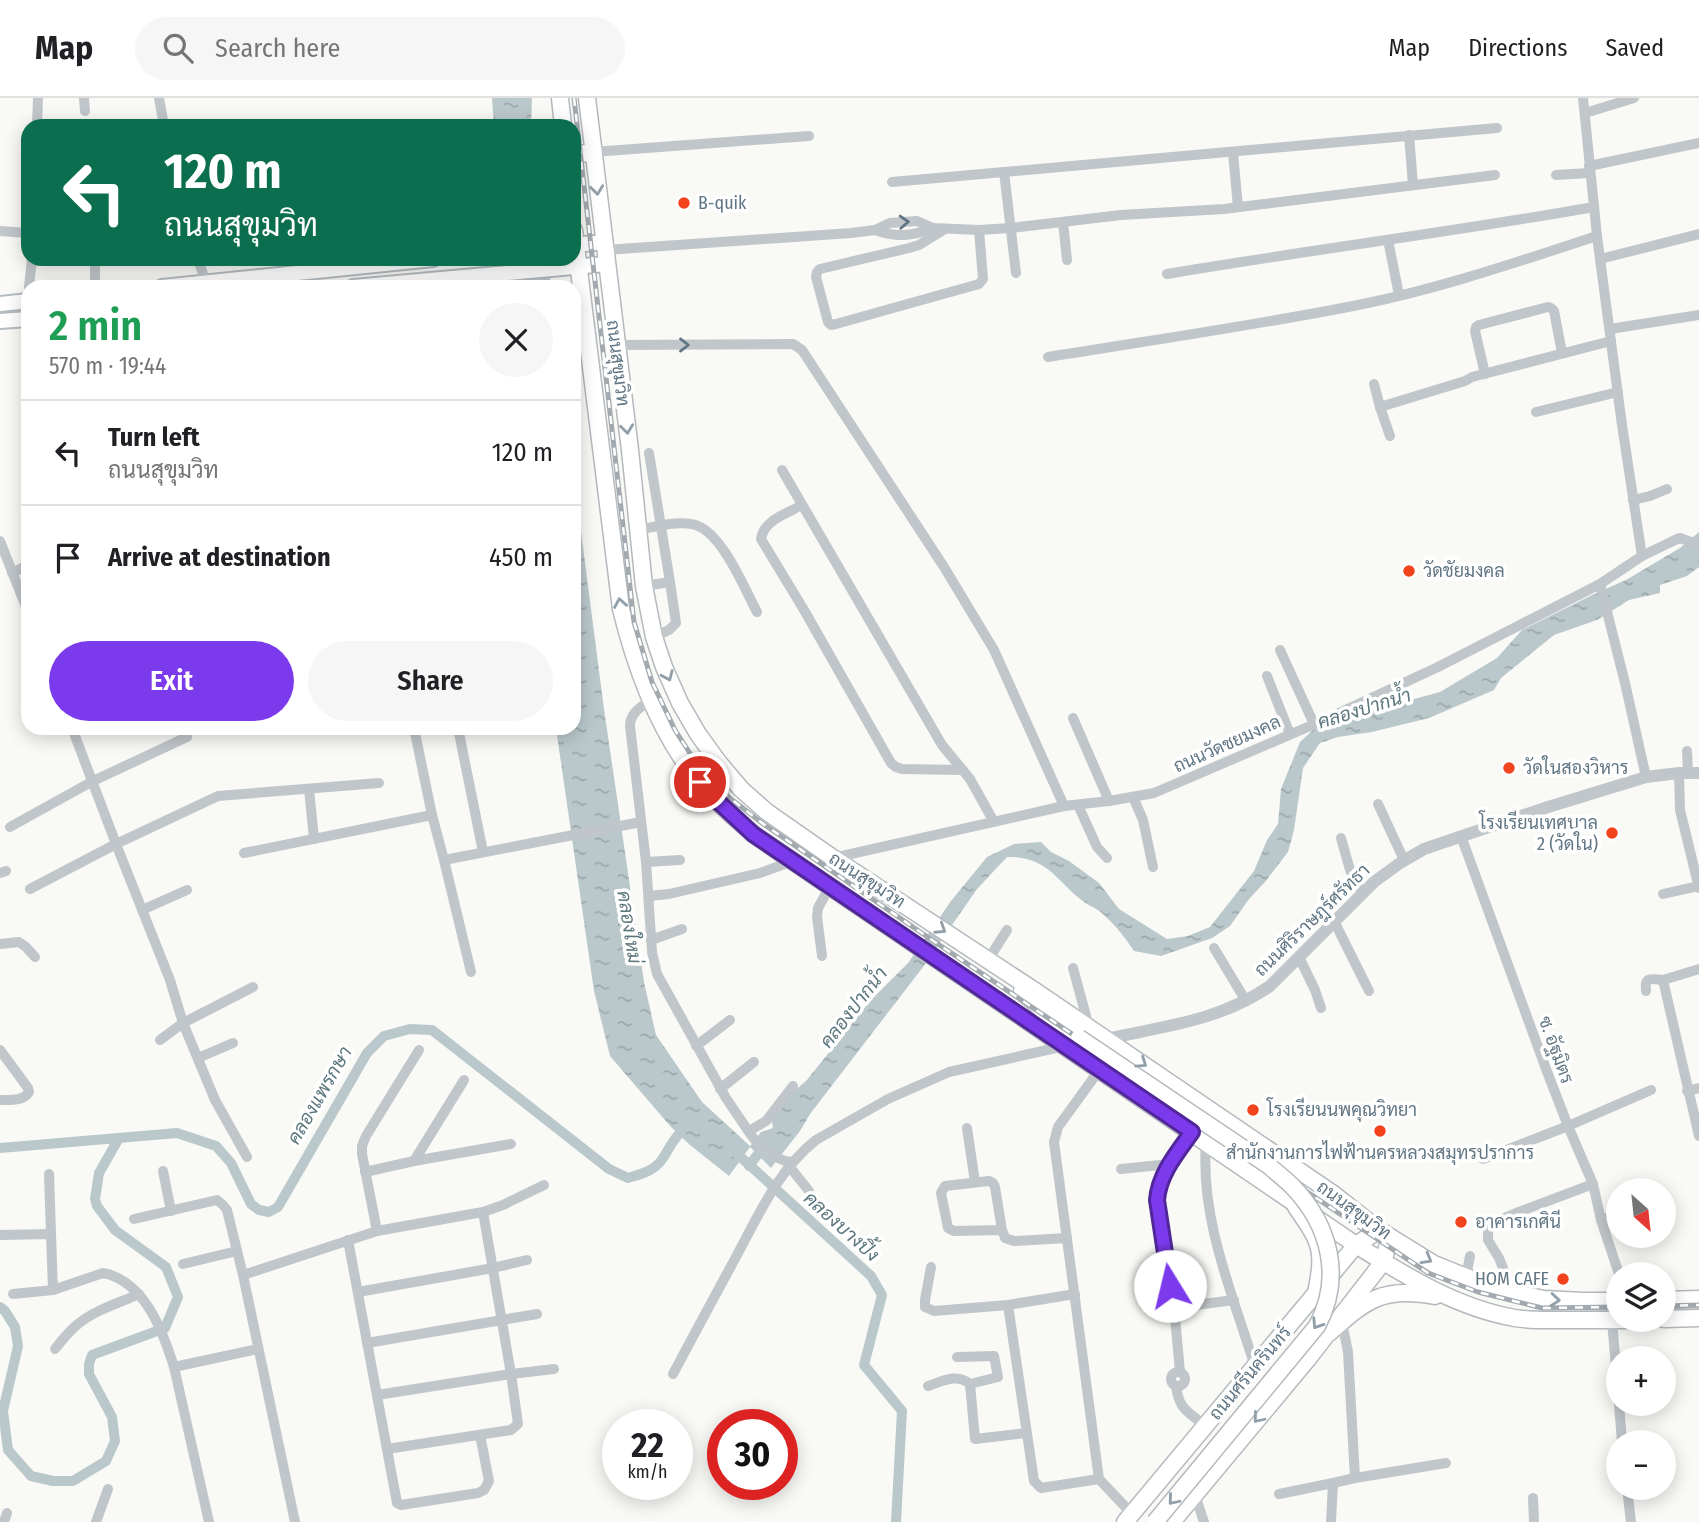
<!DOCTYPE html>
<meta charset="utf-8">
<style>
:root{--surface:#fff;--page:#f6f6f6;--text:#202124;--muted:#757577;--line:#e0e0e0;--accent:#7c3aed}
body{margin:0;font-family:"Fira Sans Condensed",Sarabun,sans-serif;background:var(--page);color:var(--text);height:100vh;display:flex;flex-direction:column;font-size:26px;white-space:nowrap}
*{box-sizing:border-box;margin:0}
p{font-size:23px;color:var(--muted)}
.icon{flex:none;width:38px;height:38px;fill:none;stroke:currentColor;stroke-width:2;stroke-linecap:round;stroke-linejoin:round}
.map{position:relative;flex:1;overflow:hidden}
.drawer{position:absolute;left:21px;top:182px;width:560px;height:455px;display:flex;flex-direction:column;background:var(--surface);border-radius:21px;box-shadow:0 4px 18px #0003}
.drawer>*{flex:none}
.banner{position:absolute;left:21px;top:21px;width:560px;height:147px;border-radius:21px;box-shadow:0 4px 18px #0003;background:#0b6e4f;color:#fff;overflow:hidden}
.needle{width:46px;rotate:153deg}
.fabs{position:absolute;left:1606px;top:1080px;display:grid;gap:14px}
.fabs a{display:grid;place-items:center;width:70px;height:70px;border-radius:50%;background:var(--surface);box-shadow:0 4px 18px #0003;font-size:35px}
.speed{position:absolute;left:602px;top:1311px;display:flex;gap:14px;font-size:35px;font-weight:700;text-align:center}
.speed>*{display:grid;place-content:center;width:91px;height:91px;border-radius:50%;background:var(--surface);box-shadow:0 4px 18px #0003;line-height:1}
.speed small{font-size:18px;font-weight:400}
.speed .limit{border:10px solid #d22;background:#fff;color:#111}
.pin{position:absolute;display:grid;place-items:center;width:60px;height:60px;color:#fff;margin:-30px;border:4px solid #fff;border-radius:50%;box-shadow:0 2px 7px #0007}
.me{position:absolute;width:77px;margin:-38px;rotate:351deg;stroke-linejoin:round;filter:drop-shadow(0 0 5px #0008)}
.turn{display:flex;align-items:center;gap:24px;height:147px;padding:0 28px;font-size:32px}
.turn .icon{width:91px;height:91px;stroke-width:2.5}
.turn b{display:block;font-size:49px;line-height:60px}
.round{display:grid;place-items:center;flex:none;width:74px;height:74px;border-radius:37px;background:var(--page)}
.overview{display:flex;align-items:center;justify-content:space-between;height:119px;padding:0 28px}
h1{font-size:42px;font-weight:600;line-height:52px;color:#1e9e55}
.action{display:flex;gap:14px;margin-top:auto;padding:14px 28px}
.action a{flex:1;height:80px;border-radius:42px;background:var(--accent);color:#fff;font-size:28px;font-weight:600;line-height:80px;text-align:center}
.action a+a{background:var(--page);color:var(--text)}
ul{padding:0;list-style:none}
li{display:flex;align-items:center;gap:21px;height:105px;padding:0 28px;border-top:2px solid var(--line)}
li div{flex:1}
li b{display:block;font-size:26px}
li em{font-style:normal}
header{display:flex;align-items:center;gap:42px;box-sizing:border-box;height:98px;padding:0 35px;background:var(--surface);border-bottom:2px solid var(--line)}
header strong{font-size:33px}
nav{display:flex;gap:38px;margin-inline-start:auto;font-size:24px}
.search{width:490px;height:63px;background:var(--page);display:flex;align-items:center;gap:18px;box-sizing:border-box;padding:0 24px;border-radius:38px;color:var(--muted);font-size:26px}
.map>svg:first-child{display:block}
.water{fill:url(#water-ripples)}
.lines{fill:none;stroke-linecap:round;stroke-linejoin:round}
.canal{stroke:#bac8cc;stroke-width:10}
.secondary-casing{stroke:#b5bcc1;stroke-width:18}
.primary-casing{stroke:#b4babf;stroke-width:19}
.trunk-casing{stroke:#b4b9bd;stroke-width:19}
.minor{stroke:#c1c6ca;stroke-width:10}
.tertiary{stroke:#c1c6ca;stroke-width:12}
.secondary{stroke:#fff;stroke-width:14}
.primary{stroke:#fff;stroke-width:16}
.trunk{stroke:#fff;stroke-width:16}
.rail-casing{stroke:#a2aab0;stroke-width:5}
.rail{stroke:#fff;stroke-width:2.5;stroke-dasharray:8;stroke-linecap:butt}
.trunk-bridge-casing{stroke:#b4b9bd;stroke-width:19;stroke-linecap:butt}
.trunk-bridge{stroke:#fff;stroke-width:16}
.oneway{stroke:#909fa9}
.oneway2{stroke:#617684}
.route-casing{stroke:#51269a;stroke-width:18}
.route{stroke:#7c3aed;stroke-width:12}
.poi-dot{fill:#f2431d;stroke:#fff;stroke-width:2.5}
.labels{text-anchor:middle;stroke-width:7;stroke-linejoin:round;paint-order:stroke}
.poi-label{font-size:18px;fill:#617684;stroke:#fff;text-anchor:start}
.street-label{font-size:18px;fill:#617684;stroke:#fff}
.water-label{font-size:19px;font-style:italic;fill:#5c767e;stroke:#fff}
</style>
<header>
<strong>Map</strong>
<div class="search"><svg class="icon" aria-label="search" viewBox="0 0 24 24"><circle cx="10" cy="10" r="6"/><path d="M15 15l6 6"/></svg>Search here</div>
<nav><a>Map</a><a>Directions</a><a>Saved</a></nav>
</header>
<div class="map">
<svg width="1699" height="1424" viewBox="0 0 1699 1424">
<defs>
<pattern id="water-ripples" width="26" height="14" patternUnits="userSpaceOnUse" patternTransform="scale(1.75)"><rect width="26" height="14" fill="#bac8cc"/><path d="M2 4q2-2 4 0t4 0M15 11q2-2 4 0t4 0" fill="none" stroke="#9ba7ab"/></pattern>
</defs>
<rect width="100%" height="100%" fill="#f9f9f6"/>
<g class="water">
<polygon points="492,0 532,0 531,28 494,28"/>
<polygon points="497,161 547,161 551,189 500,189"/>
<path d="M574,380L604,611L644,884L656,937L702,1004L750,1048L761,1034L773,1030L771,1020L789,998L807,982L870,903L908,865L951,803L987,759L1014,746L1041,744L1051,754L1069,763L1099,785L1119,811L1167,841L1188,838L1210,829L1254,773L1267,742L1278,726L1281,691L1300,644L1314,631L1352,618L1440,594L1497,560L1522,532L1592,497L1626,482L1680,450L1699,434V469L1687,478L1660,487V495L1629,502L1597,522L1554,537L1501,580L1494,592L1429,620L1372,634L1338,639L1320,645L1303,670L1294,732L1288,754L1265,784L1249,801L1230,828L1212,840L1161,858L1134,853C1124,838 1112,823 1098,812C1093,809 1088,807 1084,804C1056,783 1048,758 1007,759L977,791L923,869L810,1016L800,1033L771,1070L750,1049L729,1078L690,1047L671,1029L610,958L594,893L556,630H574Z"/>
</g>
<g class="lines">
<g class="canal">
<path d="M0,1050L177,1035L216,1048L231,1065L251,1106L259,1112L269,1114L278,1109L367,955L384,938L410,931L432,932L609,1071L628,1080C641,1076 655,1073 663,1060C669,1051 671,1045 679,1036"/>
<polyline points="733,1052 871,1178 882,1197 864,1267 902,1313 896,1424"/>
<polyline points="749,1068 764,1048"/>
<polyline points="0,1209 5,1213 15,1229 18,1248 3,1313 8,1352 31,1378 53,1383 73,1383 106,1363 115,1343 112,1319 89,1276 89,1266 92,1257 165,1230 178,1199 166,1169 115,1132 97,1108 95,1101 99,1075 119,1040"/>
</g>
<defs>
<g id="secondary">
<polyline points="574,147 604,144"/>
<polyline points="162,189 433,161"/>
<polyline points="353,189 606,166"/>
<polyline points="0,206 28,203"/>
<polyline points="0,223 28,221"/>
</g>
<g id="primary">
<polyline points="1125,1424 1356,1147 1379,1132"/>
<polyline points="1172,1424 1307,1262 1383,1164 1390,1139"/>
</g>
<g id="trunk">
<polyline points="560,0 563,28"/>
<polyline points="587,0 630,352 644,488 654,539 664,569 680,605 698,636 719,665 741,691 767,714 833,760 1035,893 1332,1095 1379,1132 1434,1166 1496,1191 1544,1201 1583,1203 1619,1203"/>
<polyline points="574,57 593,54"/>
<path d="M574,132L621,511C637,576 665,650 713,699C725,712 740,724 753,736L1356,1147C1406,1178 1457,1210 1515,1220C1533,1223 1551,1222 1569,1222C1594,1222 1619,1222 1644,1222"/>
<polyline points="1022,893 1051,920 1079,940"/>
<path d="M1296,1109C1321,1145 1325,1151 1316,1195"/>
<polyline points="1664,1202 1699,1201"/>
<polyline points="1664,1221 1699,1220"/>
<path d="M1329,1235C1366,1202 1383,1188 1435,1198"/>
</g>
</defs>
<use href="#secondary" class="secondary-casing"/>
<use href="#primary" class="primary-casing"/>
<use href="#trunk" class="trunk-casing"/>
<g class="minor">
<polyline points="84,0 85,13"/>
<polyline points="159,0 164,28"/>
<polyline points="1583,0 1597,138 1622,327 1642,458"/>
<polyline points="1585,15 1634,0"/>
<polyline points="37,28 38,0"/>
<polyline points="1409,37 1413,87"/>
<polyline points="593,54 809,38"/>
<polyline points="1233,55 1238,109"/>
<polyline points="1589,68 1699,45"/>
<polyline points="1004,74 1016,175"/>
<polyline points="1556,77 1589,75"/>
<polyline points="892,84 1497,30"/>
<polyline points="1063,124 1067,162"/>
<polyline points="945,131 919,147 909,150 820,171 817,174 816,179 828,224 831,227 836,226 979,186 983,181 979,132"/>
<path d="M875,132C897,140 912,138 933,130"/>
<polyline points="0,133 28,135"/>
<polyline points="1388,142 1399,197"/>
<polyline points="605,152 851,135 875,132 890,125 917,123 933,130 979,132 1011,130 1121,117 1224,111 1495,77"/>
<polyline points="198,161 206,185"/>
<polyline points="293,161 296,175"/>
<polyline points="1600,161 1699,136"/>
<path d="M1167,176C1309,152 1452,134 1594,109"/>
<polyline points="29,189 32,161"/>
<polyline points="95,189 95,161"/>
<polyline points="28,201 26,221 28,242"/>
<polyline points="1610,231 1699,217"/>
<polyline points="616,247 793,246 802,252 944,469 994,552 1064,708"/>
<path d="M1048,259C1153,242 1259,227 1363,206C1442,190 1520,163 1597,138"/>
<polyline points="1485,276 1475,233 1476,229 1479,227 1548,209 1551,210 1554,213 1562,255"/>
<polyline points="1374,286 1380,309"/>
<polyline points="1536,314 1618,294"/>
<polyline points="1390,338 1380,309 1465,283 1472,279 1611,243"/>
<polyline points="782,372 942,647 970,681 994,724"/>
<polyline points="1633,402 1650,398 1667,391"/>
<path d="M802,407C786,416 764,422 761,441L804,512L891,665L896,669L902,671L963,672"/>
<path d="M638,432C655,429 682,421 698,428C724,439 744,490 757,514"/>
<polyline points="0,443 28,514"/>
<polyline points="12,475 28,467"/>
<polyline points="1600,486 1625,585 1646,679"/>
<polyline points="644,488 670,484 649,355"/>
<polyline points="654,539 669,532 676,525 670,484"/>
<polyline points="1280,552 1314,626"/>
<polyline points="1267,578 1290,636"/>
<path d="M650,602C641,609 630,615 630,628L646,764L652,854L657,876L726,1000L751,1037L759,1047L771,1057L785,1063L791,1064"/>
<polyline points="1073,620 1109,703"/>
<polyline points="72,630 116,746 170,882 183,925 215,1002 247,1059"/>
<polyline points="414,630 432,717 444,762 641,724"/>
<polyline points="458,630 483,754"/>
<polyline points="1687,653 1688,675"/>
<polyline points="1679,675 1680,712 1699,790"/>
<polyline points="309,691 314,741"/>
<polyline points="1133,699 1143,722 1153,769"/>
<polyline points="1378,706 1404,762"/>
<polyline points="1078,707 1097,749 1107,760"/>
<polyline points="10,729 93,683 187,639"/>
<polyline points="1461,738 1546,971 1568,1028 1593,1086 1601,1122 1619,1176"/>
<polyline points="1341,740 1350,772 1363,795"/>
<polyline points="244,755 432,717"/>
<polyline points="833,760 1064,708 1109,703 1154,695 1324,622 1438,569 1600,486 1642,458 1675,442 1680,440 1699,447"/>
<polyline points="444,762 471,874"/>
<polyline points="646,764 680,762"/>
<polyline points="0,775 6,773"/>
<polyline points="30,791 116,746 218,698 379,685"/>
<polyline points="1663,796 1698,788"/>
<polyline points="649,798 669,796 760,775 793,763"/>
<polyline points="142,812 187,792"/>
<polyline points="1334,823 1369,893"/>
<polyline points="651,842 682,831"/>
<polyline points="0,846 19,844 26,849 35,859"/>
<polyline points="1214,850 1246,903"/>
<polyline points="822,858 817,819 818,810 830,788"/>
<polyline points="1299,859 1315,892 1321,910"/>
<polyline points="988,862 1007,832"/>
<polyline points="1073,870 1089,929"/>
<polyline points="1699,871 1663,882 1699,1038"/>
<path d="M1646,893C1644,878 1650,881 1663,882"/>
<polyline points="160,942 183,925 253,889"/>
<polyline points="696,948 730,922"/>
<path d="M0,952L28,990L29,994C24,1003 10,1002 0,1002"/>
<polyline points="198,960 233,945"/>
<polyline points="1100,971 1058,1029 1054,1044 1099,1381 1132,1416"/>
<polyline points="720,991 754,964"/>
<polyline points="1687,993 1699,990"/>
<polyline points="967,1030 975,1084"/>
<polyline points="749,1033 766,1023 793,988"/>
<path d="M1206,1045C1200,1122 1233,1197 1255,1269"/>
<polyline points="1483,1061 1568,1028 1651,992"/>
<polyline points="414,1063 464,982"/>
<polyline points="789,1068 809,1093"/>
<polyline points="1121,1071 1170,1066"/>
<polyline points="163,1073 171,1113"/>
<polyline points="365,1074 414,1063 511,1046"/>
<polyline points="49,1076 51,1136"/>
<polyline points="134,1121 217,1102 223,1107 227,1112 243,1177 295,1424"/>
<polyline points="1601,1122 1619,1115"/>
<polyline points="1002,1132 954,1133 948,1130 941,1095 945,1088 989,1083 993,1085 995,1089 1002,1132 1005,1140 1014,1143 1067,1140"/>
<polyline points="377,1133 362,1056 362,1048 366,1038 419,952"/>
<path d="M0,1137L51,1136L53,1192L103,1175C145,1183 163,1234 174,1269L209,1424"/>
<polyline points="348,1142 397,1405 401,1407 478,1395 484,1392 489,1383 480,1337"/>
<polyline points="183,1166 237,1153"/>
<polyline points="931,1169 925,1202 925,1209 934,1213 1008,1207 1075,1196"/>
<polyline points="243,1177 377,1133 483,1114 503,1107 544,1087"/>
<polyline points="1466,1179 1470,1158"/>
<polyline points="358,1194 493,1170 527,1162"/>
<polyline points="1513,1195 1499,1160 1488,1142 1488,1134 1489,1129 1493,1125 1516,1115 1593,1086"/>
<polyline points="13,1196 53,1192"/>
<polyline points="1008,1207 1034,1383 1041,1390 1099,1381"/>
<polyline points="1173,1210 1234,1202"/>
<polyline points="1612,1223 1619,1303"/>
<polyline points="1342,1224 1348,1254 1355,1380 1446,1365"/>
<polyline points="367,1245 537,1216"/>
<path d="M55,1251C62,1242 69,1233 78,1226C95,1212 119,1205 139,1196"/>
<polyline points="957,1259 994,1258 998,1279 970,1286"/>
<polyline points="174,1269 258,1251"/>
<circle cx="1178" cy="1281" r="7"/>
<path d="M1180,1274L1175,1219L1157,1102C1159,1076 1177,1055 1191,1034"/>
<path d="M673,1276C694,1236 716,1196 737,1157C759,1116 779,1071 816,1042L888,1001L949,974L1065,948"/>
<path d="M928,1288C943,1283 957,1275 970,1286L975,1341L1026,1335"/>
<path d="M1176,1288C1179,1312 1188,1313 1205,1328"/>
<polyline points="377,1297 511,1276 554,1271"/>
<polyline points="1619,1306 1622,1344"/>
<polyline points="387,1351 511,1332 518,1326 511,1276 483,1114"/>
<polyline points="1627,1390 1631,1424"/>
<polyline points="1279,1396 1333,1385"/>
<polyline points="1195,1397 1204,1424"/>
<polyline points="1533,1400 1534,1424"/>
<polyline points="4,1424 7,1415"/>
<polyline points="96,1424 108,1391"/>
<polyline points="1331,1424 1333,1385 1355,1380"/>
</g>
<path class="tertiary" d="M1106,941C1165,928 1219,923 1270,888L1374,784L1400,765L1424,751L1548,709L1646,679L1679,675H1699"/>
<use href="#secondary" class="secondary"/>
<use href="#primary" class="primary"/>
<use href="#trunk" class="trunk"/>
<defs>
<g id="rail">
<polyline points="574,0 634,524 652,584 675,632 693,660 726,697 762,725 929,840 1428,1175 1478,1194 1542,1210 1619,1209"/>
<polyline points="1664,1208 1699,1207"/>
</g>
</defs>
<use href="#rail" class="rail-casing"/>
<use href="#rail" class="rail"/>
<defs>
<path id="trunk-bridge" d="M1079,940L1268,1067C1277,1075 1285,1081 1293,1089C1330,1128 1343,1180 1317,1228L1155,1424"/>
</defs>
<use href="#trunk-bridge" class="trunk-bridge-casing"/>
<use href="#trunk-bridge" class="trunk-bridge"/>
</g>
<defs><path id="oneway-chevron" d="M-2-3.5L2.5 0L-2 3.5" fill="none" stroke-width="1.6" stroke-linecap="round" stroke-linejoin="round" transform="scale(1.75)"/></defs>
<g class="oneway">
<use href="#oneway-chevron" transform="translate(597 92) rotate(83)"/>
<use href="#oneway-chevron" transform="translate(627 331) rotate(83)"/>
<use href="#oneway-chevron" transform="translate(620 505) rotate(-100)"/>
<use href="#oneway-chevron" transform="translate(668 578) rotate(66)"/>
<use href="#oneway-chevron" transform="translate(941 831) rotate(33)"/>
<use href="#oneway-chevron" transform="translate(1142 965) rotate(34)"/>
<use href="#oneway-chevron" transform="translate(1427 1161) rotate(30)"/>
<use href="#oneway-chevron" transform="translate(1555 1202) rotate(5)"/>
<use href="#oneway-chevron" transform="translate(1317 1226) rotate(123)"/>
<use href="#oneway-chevron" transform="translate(1258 1320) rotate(130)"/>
<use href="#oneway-chevron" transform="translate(1173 1402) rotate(130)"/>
</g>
<g class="oneway2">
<use href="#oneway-chevron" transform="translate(904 124) rotate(-3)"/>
<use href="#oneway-chevron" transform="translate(684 247)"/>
</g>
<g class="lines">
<defs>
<path id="route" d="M700,684L712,698L753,736L1192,1034C1177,1055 1159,1076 1157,1102L1170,1188"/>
</defs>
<use href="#route" class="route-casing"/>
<use href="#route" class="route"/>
</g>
<g class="poi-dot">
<circle cx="684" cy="105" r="7"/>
<circle cx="1409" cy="473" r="7"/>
<circle cx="1509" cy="670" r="7"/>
<circle cx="1612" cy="735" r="7"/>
<circle cx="1253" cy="1012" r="7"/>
<circle cx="1380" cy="1033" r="7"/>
<circle cx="1461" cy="1124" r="7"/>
<circle cx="1563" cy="1181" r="7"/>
</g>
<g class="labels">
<g class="poi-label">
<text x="698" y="111">B-quik</text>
<text x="1423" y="479">วัดชัยมงคล</text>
<text x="1523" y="676">วัดในสองวิหาร</text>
<text x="1598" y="731" text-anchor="end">โรงเรียนเทศบาล<tspan x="1598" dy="21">2 (วัดใน)</tspan></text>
<text x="1267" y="1018">โรงเรียนนพคุณวิทยา</text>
<text x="1380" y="1061" text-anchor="middle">สำนักงานการไฟฟ้านครหลวงสมุทรปราการ</text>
<text x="1475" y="1130">อาคารเกศินี</text>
<text x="1549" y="1187" text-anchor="end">HOM CAFE</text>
</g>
<g class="street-label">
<text transform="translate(618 265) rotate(83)" y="6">ถนนสุขุมวิท</text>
<text transform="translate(1227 646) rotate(-24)" y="6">ถนนวัดชยมงคล</text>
<text transform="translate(867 782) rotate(33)" y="6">ถนนสุขุมวิท</text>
<text transform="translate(1312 822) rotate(-44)" y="6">ถนนศิริราษฎร์ศรัทธา</text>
<text transform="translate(1556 952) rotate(70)" y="6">ซ. อัฐมิตร</text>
<text transform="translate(1354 1112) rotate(36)" y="6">ถนนสุขุมวิท</text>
<text transform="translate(1250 1275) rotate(-50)" y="6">ถนนศรีนครินทร์</text>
</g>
<g class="water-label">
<text transform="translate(1364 610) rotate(-17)" y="7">คลองปากน้ำ</text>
<text transform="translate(630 829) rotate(81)" y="7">คลองใหม่</text>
<text transform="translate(853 909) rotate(-52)" y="7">คลองปากน้ำ</text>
<text transform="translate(319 997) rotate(-60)" y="7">คลองแพรกษา</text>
<text transform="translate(842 1128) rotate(42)" y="7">คลองบางปิ้ง</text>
</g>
</g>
</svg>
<div class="fabs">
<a><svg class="needle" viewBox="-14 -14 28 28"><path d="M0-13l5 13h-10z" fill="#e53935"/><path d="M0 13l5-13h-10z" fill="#757577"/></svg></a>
<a><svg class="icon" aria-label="layers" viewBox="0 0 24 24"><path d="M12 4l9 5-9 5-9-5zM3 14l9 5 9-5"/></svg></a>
<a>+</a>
<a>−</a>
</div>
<div class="speed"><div>22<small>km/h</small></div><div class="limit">30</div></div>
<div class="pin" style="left:700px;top:684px;background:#d93025"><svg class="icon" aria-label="arrive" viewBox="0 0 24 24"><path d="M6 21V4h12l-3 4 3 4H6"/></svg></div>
<svg class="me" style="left:1170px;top:1188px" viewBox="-20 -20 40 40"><circle r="19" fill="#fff"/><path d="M0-13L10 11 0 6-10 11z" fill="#7c3aed"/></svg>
<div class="banner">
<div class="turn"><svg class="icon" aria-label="left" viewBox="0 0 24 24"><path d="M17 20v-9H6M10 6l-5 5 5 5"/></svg><div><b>120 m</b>ถนนสุขุมวิท</div></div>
</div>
<section class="drawer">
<div class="overview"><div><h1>2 min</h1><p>570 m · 19:44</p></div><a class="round"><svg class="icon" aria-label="close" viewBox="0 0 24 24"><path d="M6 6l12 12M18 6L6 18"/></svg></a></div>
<ul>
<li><svg class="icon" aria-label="left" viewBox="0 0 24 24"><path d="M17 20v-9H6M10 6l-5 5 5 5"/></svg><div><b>Turn left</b><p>ถนนสุขุมวิท</p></div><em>120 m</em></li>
<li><svg class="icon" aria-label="arrive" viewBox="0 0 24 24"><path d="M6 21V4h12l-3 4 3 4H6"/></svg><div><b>Arrive at destination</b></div><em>450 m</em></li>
</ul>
<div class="action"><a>Exit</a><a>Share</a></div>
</section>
</div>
